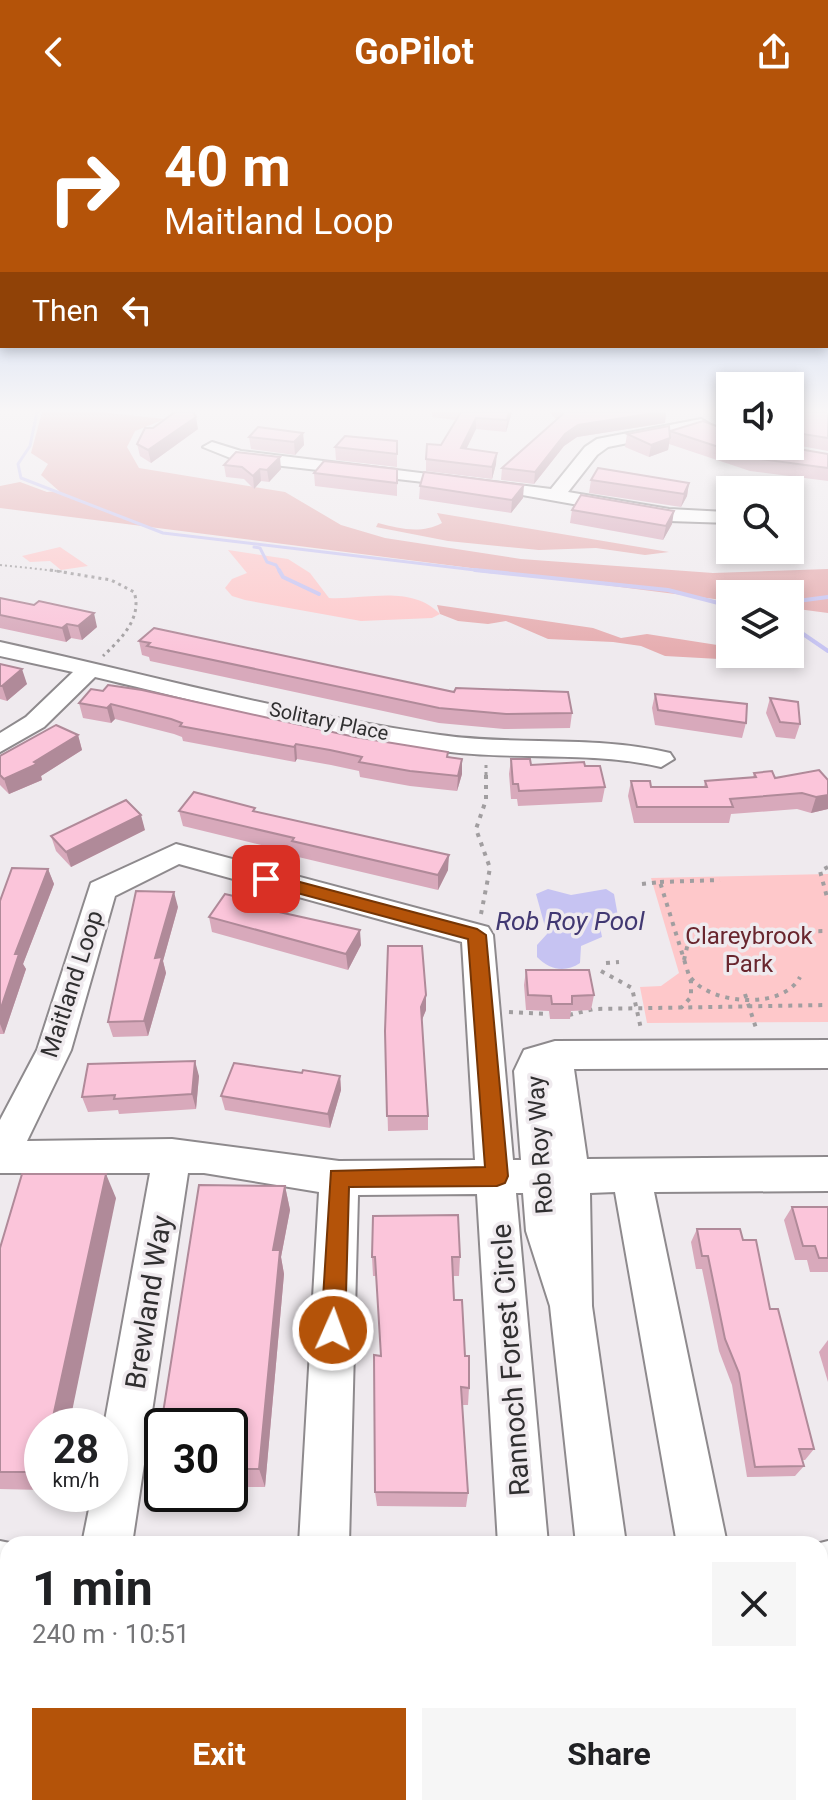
<!DOCTYPE html>
<meta charset="utf-8">
<style>
:root{--surface:#fff;--page:#f6f6f6;--text:#202124;--muted:#757577;--accent:#b45309}
body{margin:0;font-family:Roboto,sans-serif;background:var(--page);color:var(--text);height:100vh;display:flex;flex-direction:column;font-size:30px;white-space:nowrap}
*{box-sizing:border-box;margin:0}
p{font-size:26px;color:var(--muted)}
.icon{flex:none;width:44px;height:44px;fill:none;stroke:currentColor;stroke-width:2;stroke-linecap:round;stroke-linejoin:round}
.map{position:relative;flex:1;overflow:hidden}
.sheet{position:absolute;left:0px;top:1432px;width:828px;height:280px;display:flex;flex-direction:column;background:var(--surface);border-radius:24px 24px 0 0;box-shadow:0 4px 12px #0003}
.sheet>*{flex:none}
.top-card{position:absolute;left:0px;top:0px;width:828px;height:244px;box-shadow:0 4px 12px #0003;background:#b45309;color:#fff;overflow:hidden}
.buttons{position:absolute;left:716px;top:268px;display:grid;gap:16px}
.buttons a{display:grid;place-items:center;width:88px;height:88px;border-radius:0px;background:var(--surface);box-shadow:0 4px 12px #0003;font-size:40px}
.speed{position:absolute;left:24px;top:1304px;display:flex;gap:16px;font-size:40px;font-weight:700;text-align:center}
.speed>*{display:grid;place-content:center;width:104px;height:104px;border-radius:50%;background:var(--surface);box-shadow:0 4px 12px #0003;line-height:1}
.speed small{font-size:20px;font-weight:400}
.speed .limit{border:4px solid #111;border-radius:12px;background:#fff;color:#111}
.pin{position:absolute;display:grid;place-items:center;width:68px;height:68px;color:#fff;margin:-34px;border-radius:16px;box-shadow:0 4px 12px #0006}
.me{position:absolute;width:88px;margin:-44px;rotate:2deg;stroke-linejoin:round;filter:drop-shadow(0 0 6px #0008)}
.turn{display:flex;align-items:center;gap:28px;height:168px;padding:0 32px;font-size:36px}
.turn .icon{width:104px;height:104px;stroke-width:2.5}
.turn b{display:block;font-size:56px;line-height:68px}
.then{display:flex;align-items:center;height:76px;padding:0 32px;background:#0003;gap:16px;font-size:30px}
.round{display:grid;place-items:center;flex:none;width:84px;height:84px;border-radius:0px;background:var(--page)}
.summary{display:flex;align-items:center;justify-content:space-between;height:136px;padding:0 32px}
h1{font-size:48px;font-weight:700;line-height:60px}
.cta{display:flex;gap:16px;margin-top:auto;padding:16px 32px}
.cta a{flex:1;height:92px;border-radius:0px;background:var(--accent);color:#fff;font-size:32px;font-weight:700;line-height:92px;text-align:center}
.cta a+a{background:var(--page);color:var(--text)}
header{display:flex;justify-content:space-between;align-items:center;height:104px;padding:0 32px;background:var(--accent);color:#fff;font-size:36px;font-weight:700}
.map>svg:first-child{display:block}
.green{fill:#fec8ca}
.forest{fill:#e6adb0}
.water{fill:#c6c3f2}
.lines{fill:none;stroke-linecap:round;stroke-linejoin:round}
.stream-far1{stroke:#c6c3f2;stroke-width:3}
.stream{stroke:#c6c3f2;stroke-width:4}
.minor-casing{stroke:#8e8a8d;stroke-width:4}
.path-far2{stroke:#a19ea0;stroke-width:2;stroke-dasharray:2 3;stroke-linecap:butt}
.path-far1{stroke:#a19ea0;stroke-width:3;stroke-dasharray:3 4;stroke-linecap:butt}
.path{stroke:#a19ea0;stroke-width:4;stroke-dasharray:4 6;stroke-linecap:butt}
.minor{fill:#fff;fill-rule:evenodd}
.wall{fill:#d8a9bb}
.shaded-wall{fill:#b08a99}
.building{fill:#fbc5da;stroke:#b08a99;stroke-width:2}
.route{fill:#b45309;stroke:#753606;stroke-width:2}
.labels{text-anchor:middle;stroke-width:7;stroke-linejoin:round;paint-order:stroke}
.far-street-label{font-size:20px;fill:#302f30;stroke:#efeaee}
.park-label{font-size:24px;fill:#69262e;stroke:#efeaee}
.street-label{font-size:24px;fill:#302f30;stroke:#efeaee}
.water-label{font-size:26px;font-style:italic;fill:#413872;stroke:#efeaee}
.near-street-label{font-size:28px;fill:#302f30;stroke:#efeaee}
</style>
<header><svg class="icon" aria-label="back" viewBox="0 0 24 24"><path d="M15 5l-7 7 7 7"/></svg>GoPilot<svg class="icon" aria-label="share" viewBox="0 0 24 24"><path d="M12 15V3M7 8l5-5 5 5M5 13v7h14v-7"/></svg></header>
<div class="map">
<svg width="828" height="1712" viewBox="0 0 828 1712">
<rect width="100%" height="100%" fill="#efeaee"/>
<g class="green">
<polygon points="60,443 88,462 61,466 50,457 30,458 22,452"/>
<path d="M228,446L288,455L310,469L329,494C365,496 411,480 440,510L432,514L361,517L245,496L232,492L225,484L232,475L247,469Z"/>
<polygon points="828,770 828,918 647,919 640,883 661,882 679,869 651,774"/>
</g>
<g class="forest">
<polygon points="42,308 100,308 165,315 135,327 127,343 139,364 285,388 341,421 385,434 521,455 713,469 828,465 828,509 790,504 790,490 730,490 730,497 0,404 0,382 20,378 47,388 59,387 41,371 48,360 31,349"/>
<path d="M437,409L669,448L645,451L596,444L539,446L448,437L376,423L378,419C401,425 421,430 442,419Z"/>
<polygon points="437,501 593,524 621,534 647,530 730,543 730,550 766,552 737,556 665,552 641,542 613,538 548,535 506,517 488,520 458,517 440,510"/>
</g>
<path class="water" d="M548,785L571,791L606,785L614,790L619,818H599L602,833L581,842L580,859C565,869 550,866 537,853V841L547,830L536,790Z"/>
<g class="lines">
<g class="stream-far1">
<polyline points="37,308 30,342 18,360 21,374 163,429 492,468"/>
<polyline points="254,443 260,444 267,458 276,461 280,468"/>
</g>
<g class="stream">
<polyline points="279,466 283,473 319,490"/>
<polyline points="475,466 668,486 730,502"/>
<polyline points="790,498 828,493"/>
<polyline points="790,521 828,547"/>
</g>
<defs>
<g id="minor">
<polygon points="701,315 709,320 707,323 608,343 597,351 568,388 669,405 726,408 730,409 730,419 669,417 494,386 238,357 203,343 212,338 241,347 551,385 585,343 597,335"/>
<path d="M0,538C146,570 292,611 440,631C517,642 594,631 670,649L674,655L661,663C588,646 515,657 442,647C325,631 209,600 95,573L44,623L0,648V629L26,613L73,568L0,552Z"/>
<path d="M176,740L488,823L493,831L513,1056H521L514,967L524,946L555,937L828,936V964L574,965L587,1055L828,1053V1087L654,1088L727,1440H677L615,1088L590,1089L592,1202L626,1440H576L550,1202L526,1127L523,1089H516L548,1440H498L477,1090L358,1091L349,1440H299L319,1088L204,1069H188L132,1440H82L92,1390H110V1322H104L150,1069H0V1016L37,946L91,779ZM179,760L462,838L475,1056L339,1057L172,1035L27,1037L71,946L115,792Z"/>
<polygon points="0,1437 15,1440 8,1440 8,1487 0,1487"/>
<polygon points="828,1437 828,1487 820,1488 820,1440 816,1440"/>
<rect x="514" y="1704" width="56" height="8"/>
<polygon points="606,1704 662,1704 663,1712 607,1712"/>
</g>
</defs>
<use href="#minor" class="minor-casing"/>
<polyline class="path-far2" points="0,461 67,468"/>
<g class="path-far1">
<path d="M50,466L111,476L134,488C143,514 120,536 103,552"/>
<polyline points="486,661 486,673"/>
</g>
<g class="path">
<polyline points="828,763 820,767 828,797"/>
<polyline points="660,778 720,776"/>
<polyline points="642,780 660,778 691,878 691,893 681,904"/>
<polyline points="481,810 490,764 476,725 486,696 486,671"/>
<polyline points="684,856 688,839 710,829 828,827"/>
<polyline points="606,859 619,858"/>
<polyline points="601,867 632,884 641,925"/>
<path d="M691,874C712,901 783,906 800,873"/>
<polyline points="745,890 756,924"/>
<polyline points="509,908 549,910"/>
<polyline points="569,911 594,905 828,901"/>
</g>
<use href="#minor" class="minor"/>
</g>
<g class="wall">
<polygon points="432,308 512,308 506,328 476,325 466,345 496,360 492,375 426,367 426,355 441,341 456,316 432,313"/>
<polygon points="549,308 666,308 665,319 577,333 564,342 534,380 501,376 502,364 557,316"/>
<polygon points="719,308 730,308 730,324 718,316"/>
<polygon points="790,308 828,308 828,347 790,340"/>
<polygon points="198,325 151,359 140,352 137,340"/>
<polygon points="670,327 730,342 828,350 828,377 750,367 669,340 668,346 649,353 625,343 627,330"/>
<polygon points="303,329 304,341 295,351 251,345 249,333"/>
<polygon points="397,337 397,363 336,356 335,343"/>
<polygon points="224,361 281,365 269,378 261,377 254,385 244,375 226,373"/>
<polygon points="397,365 397,392 315,382 314,369"/>
<polygon points="591,376 689,379 687,392 681,403 589,389"/>
<polygon points="420,382 523,394 511,409 419,395"/>
<polygon points="572,406 672,420 663,436 570,419"/>
<polygon points="0,494 97,523 82,536 71,534 66,538 0,524"/>
<polygon points="139,537 454,588 572,609 570,624 504,625 439,619 150,557 149,553 142,551"/>
<polygon points="0,560 27,580 7,597 0,595"/>
<polygon points="91,585 462,655 462,670 457,687 410,682 360,673 359,667 331,661 297,655 295,658 183,637 182,633 174,630 115,615 111,619 83,614 79,599"/>
<polygon points="655,590 746,619 742,634 655,621 652,604"/>
<polygon points="770,594 800,620 795,635 776,633 766,609"/>
<polygon points="78,631 82,646 41,672 42,676 9,690 0,681 0,652"/>
<polygon points="511,655 531,661 585,662 605,683 602,698 518,702 517,695 511,695 509,670"/>
<polygon points="754,669 775,674 828,676 828,705 811,709 797,705 731,710 729,719 634,719 628,692 631,677 651,683 704,683 705,677 753,673"/>
<polygon points="179,707 255,707 448,766 438,786 294,752 294,749 183,722"/>
<polygon points="145,726 71,763 56,747 51,732"/>
<polygon points="48,765 54,780 23,860 26,865 4,930 0,930 0,797"/>
<polygon points="178,803 163,857 166,869 148,932 113,933 108,918"/>
<polygon points="281,803 282,808 361,841 348,866 212,828 209,813"/>
<polygon points="526,866 594,891 591,906 571,907 570,915 550,915 549,907 526,906 524,881"/>
<polygon points="426,891 426,906 422,916 428,1012 428,1026 388,1027 385,927"/>
<polygon points="302,969 340,972 341,986 330,1024 225,1006 221,992"/>
<polygon points="199,972 196,1005 119,1010 118,1006 88,1008 82,993"/>
<polygon points="199,1081 285,1082 290,1106 281,1153 284,1170 265,1383 230,1383 230,1322 162,1322 162,1380 154,1366"/>
<polygon points="116,1094 42,1322 42,1386 0,1385 0,1144"/>
<polygon points="792,1103 828,1103 828,1168 810,1168 807,1156 795,1156 784,1116"/>
<polygon points="697,1125 743,1136 770,1205 814,1345 805,1356 802,1356 804,1362 795,1372 747,1373 732,1281 719,1247 702,1165 696,1165 691,1138"/>
<polygon points="372,1153 460,1153 459,1172 453,1172 454,1196 465,1252 469,1284 468,1301 462,1301 468,1389 466,1403 377,1402 375,1388 381,1252 376,1172 373,1172"/>
<polygon points="828,1236 828,1278 819,1248"/>
<rect x="0" y="1530" width="8" height="154"/>
<rect x="820" y="1544" width="8" height="103"/>
</g>
<g class="shaded-wall">
<polygon points="509,308 512,308 506,328 507,316"/>
<polygon points="661,308 666,308 665,319 577,333 564,342 534,380 535,368 565,330 578,321"/>
<polygon points="196,313 198,325 151,359 148,346"/>
<polygon points="476,314 476,325 461,356 461,344"/>
<polygon points="303,329 304,341 295,351 294,338"/>
<polygon points="670,334 668,346 649,353 651,341"/>
<polygon points="497,349 496,360 492,375 492,363"/>
<polygon points="280,353 281,365 269,378 267,366"/>
<polygon points="260,365 261,377 254,385 253,372"/>
<polygon points="689,379 687,392 681,403 684,390"/>
<polygon points="524,381 523,394 511,409 512,396"/>
<polygon points="674,407 672,420 663,436 666,422"/>
<polygon points="94,509 97,523 82,536 78,522"/>
<polygon points="67,520 71,534 66,538 62,524"/>
<polygon points="22,565 27,580 7,597 2,582"/>
<polygon points="111,600 115,615 111,619 107,604"/>
<polygon points="78,631 82,646 41,672 42,676 9,690 4,675"/>
<polygon points="296,640 297,655 295,658 294,643"/>
<polygon points="462,655 462,670 457,687 458,672"/>
<polygon points="828,691 828,705 811,709 816,693"/>
<polygon points="141,711 145,726 71,763 66,748"/>
<polygon points="449,751 448,766 438,786 438,771"/>
<polygon points="48,765 54,780 23,860 26,865 4,930 0,920 0,907 15,850"/>
<polygon points="174,788 178,803 163,857 166,869 148,932 144,917 155,854"/>
<polygon points="360,826 361,841 348,866 346,850"/>
<polygon points="426,891 426,906 421,918 421,903"/>
<polygon points="195,957 199,972 196,1005 192,990"/>
<polygon points="340,972 341,986 330,1024 328,1010"/>
<polygon points="106,1070 116,1094 69,1322 51,1322"/>
<polygon points="285,1082 290,1106 281,1153 284,1170 265,1383 259,1365 273,1146"/>
</g>
<g class="building">
<polygon points="175,308 193,308 196,313 148,346 137,340 145,324 153,324"/>
<polygon points="461,308 509,308 507,316 476,314 461,344 497,349 492,363 426,355 427,340 441,341"/>
<polygon points="561,308 661,308 578,321 565,330 535,368 502,364 563,310"/>
<polygon points="790,308 828,308 828,334 790,328"/>
<polygon points="703,317 730,327 730,342 781,342 828,350 828,364 752,354 670,327"/>
<polygon points="669,322 670,334 651,341 627,330"/>
<polygon points="258,323 303,329 294,338 249,333"/>
<polygon points="345,332 397,337 397,350 335,343"/>
<polygon points="236,348 280,353 267,366 260,365 253,372 242,363 224,361"/>
<polygon points="324,357 397,365 397,379 314,369"/>
<polygon points="598,364 689,379 684,390 591,376"/>
<polygon points="424,368 524,381 512,396 420,382"/>
<polygon points="581,391 674,407 666,422 572,406"/>
<polygon points="0,494 34,501 39,497 94,509 78,522 67,520 62,524 0,511"/>
<polygon points="154,524 454,588 456,584 568,588 572,609 506,610 439,604 147,542 150,539 139,537"/>
<polygon points="0,560 22,565 2,582 0,582"/>
<polygon points="108,581 142,586 355,633 448,648 447,653 462,655 458,672 410,667 359,658 362,653 330,646 296,640 294,643 180,622 182,619 171,615 111,600 107,604 79,599 91,585 103,587"/>
<polygon points="655,590 747,600 746,619 658,606"/>
<polygon points="770,594 798,598 800,620 780,618"/>
<polygon points="56,621 78,631 34,658 37,660 4,675 0,671 0,652"/>
<polygon points="511,655 530,655 531,661 584,658 585,662 600,662 605,683 519,687 518,680 513,680"/>
<polygon points="819,666 828,676 828,691 816,693 802,689 730,695 733,703 637,703 631,677 650,677 651,683 707,683 705,677 756,673 754,669 772,667 775,674"/>
<polygon points="194,688 255,704 253,707 449,751 438,771 292,737 294,734 179,707"/>
<polygon points="126,696 141,711 66,748 51,732"/>
<polygon points="12,764 48,765 15,850 19,850 0,907 0,797"/>
<polygon points="136,787 174,788 155,854 162,853 144,917 108,918"/>
<polygon points="225,790 281,803 279,808 360,826 346,850 209,813"/>
<polygon points="388,842 422,842 426,891 421,903 428,1012 387,1012 385,927"/>
<polygon points="526,866 589,866 594,891 572,892 572,900 552,900 551,892 528,891"/>
<polygon points="195,957 192,990 114,995 115,991 82,993 88,960"/>
<polygon points="234,959 302,969 303,966 340,972 328,1010 221,992"/>
<polygon points="22,1070 106,1070 51,1322 42,1322 42,1363 41,1368 0,1368 0,1144"/>
<polygon points="199,1081 285,1082 273,1146 280,1146 259,1365 230,1365 230,1322 162,1322 162,1366 154,1366"/>
<polygon points="792,1103 828,1103 828,1154 819,1154 815,1142 803,1142"/>
<polygon points="458,1111 460,1153 452,1153 454,1196 462,1196 465,1252 469,1252 469,1284 461,1283 468,1389 375,1388 374,1251 381,1252 375,1153 372,1153 373,1112"/>
<polygon points="697,1125 740,1125 743,1136 756,1136 770,1205 778,1205 814,1345 799,1345 804,1362 755,1363 739,1269 725,1235 708,1152 702,1152"/>
<polygon points="0,1530 8,1530 8,1676 0,1677"/>
<polygon points="820,1544 828,1544 828,1642 824,1628 820,1628"/>
</g>
<linearGradient id="sky" x2="0" y2="1"><stop stop-color="#9abaec"/><stop offset="0.56" stop-color="#f8f6f7"/><stop offset="1" stop-color="#f8f6f7" stop-opacity="0"/></linearGradient>
<rect width="828" height="548" fill="url(#sky)"/>
<polygon class="route" points="266,769 477,825 486,831 508,1072 505,1079 497,1082 349,1083 345,1226 341,1235 333,1238 324,1235 321,1226 331,1067 485,1063 468,835 260,779 260,771"/>
<g class="labels">
<g class="far-street-label">
<text transform="translate(329 617) rotate(12)" y="7">Solitary Place</text>
</g>
<g class="park-label">
<text x="749" y="840">Clareybrook<tspan x="749" dy="28">Park</tspan></text>
</g>
<g class="street-label">
<text transform="translate(72 880) rotate(-72)" y="8">Maitland Loop</text>
<text transform="translate(540 1041) rotate(-94)" y="8">Rob Roy Way</text>
</g>
<g class="water-label">
<text x="570" y="826">Rob Roy Pool</text>
</g>
<g class="near-street-label">
<text transform="translate(148 1198) rotate(-81)" y="10">Brewland Way</text>
<text transform="translate(510 1256) rotate(-94)" y="10">Rannoch Forest Circle</text>
</g>
</g>
</svg>
<div class="buttons">
<a><svg class="icon" aria-label="sound" viewBox="0 0 24 24"><path d="M4 9h4l5-4v14l-5-4H4zM17 9q2 3 0 6"/></svg></a>
<a><svg class="icon" aria-label="search" viewBox="0 0 24 24"><circle cx="10" cy="10" r="6"/><path d="M15 15l6 6"/></svg></a>
<a><svg class="icon" aria-label="layers" viewBox="0 0 24 24"><path d="M12 4l9 5-9 5-9-5zM3 14l9 5 9-5"/></svg></a>
</div>
<div class="speed"><div>28<small>km/h</small></div><div class="limit">30</div></div>
<div class="pin" style="left:266px;top:775px;background:#d93025"><svg class="icon" aria-label="arrive" viewBox="0 0 24 24"><path d="M6 21V4h12l-3 4 3 4H6"/></svg></div>
<svg class="me" style="left:333px;top:1226px" viewBox="-20 -20 40 40"><circle r="17" fill="#b45309" stroke="#fff" stroke-width="3"/><path d="M0-11L8 9 0 5-8 9z" fill="#fff"/></svg>
<div class="top-card">
<div class="turn"><svg class="icon" aria-label="right" viewBox="0 0 24 24"><path d="M7 20v-9h11M14 6l5 5-5 5"/></svg><div><b>40 m</b>Maitland Loop</div></div>
<div class="then">Then<svg class="icon" aria-label="left" viewBox="0 0 24 24"><path d="M17 20v-9H6M10 6l-5 5 5 5"/></svg></div>
</div>
<section class="sheet">
<div class="summary"><div><h1>1 min</h1><p>240 m · 10:51</p></div><a class="round"><svg class="icon" aria-label="close" viewBox="0 0 24 24"><path d="M6 6l12 12M18 6L6 18"/></svg></a></div>
<div class="cta"><a>Exit</a><a>Share</a></div>
</section>
</div>
